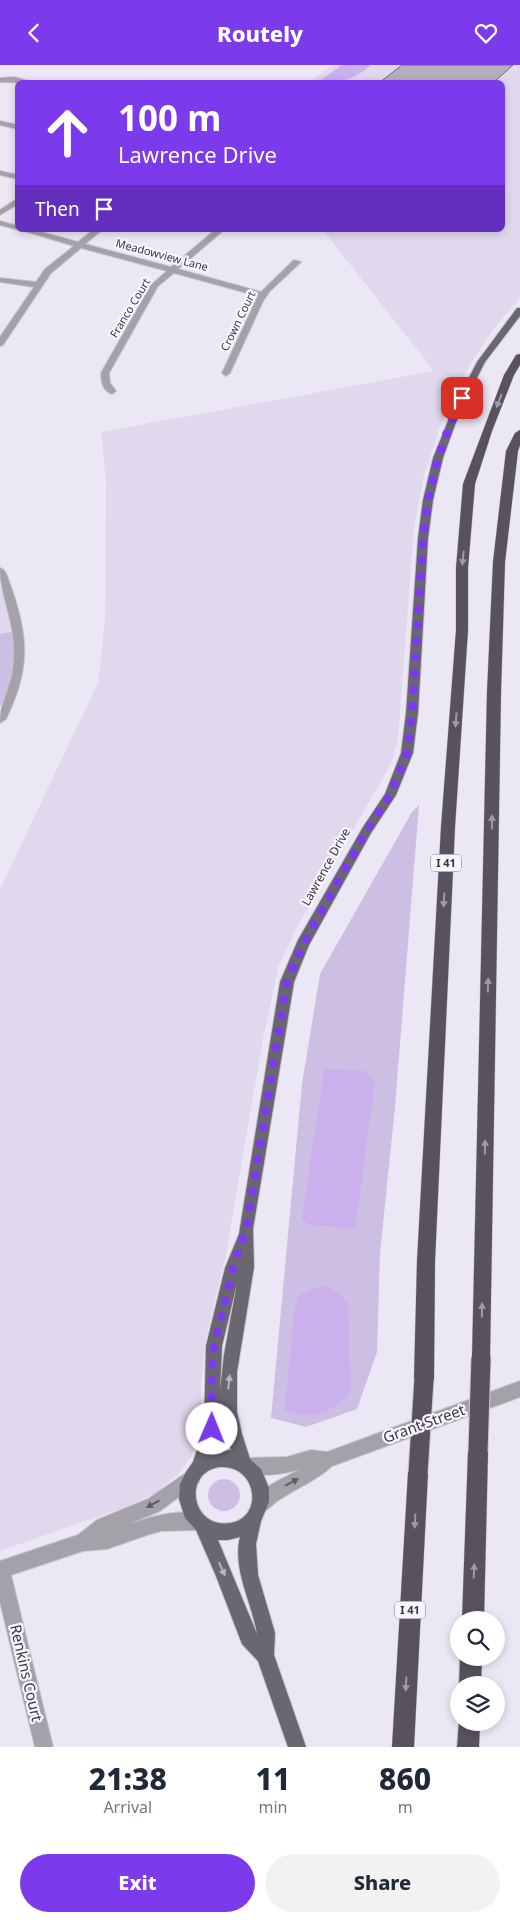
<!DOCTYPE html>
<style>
:root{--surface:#fff;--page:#f2f2f3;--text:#1f2937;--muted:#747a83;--accent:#7c3aed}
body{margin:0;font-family:"Noto Sans",sans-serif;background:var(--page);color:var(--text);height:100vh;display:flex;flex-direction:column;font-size:19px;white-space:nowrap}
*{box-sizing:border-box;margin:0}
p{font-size:16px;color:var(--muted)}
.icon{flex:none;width:28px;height:28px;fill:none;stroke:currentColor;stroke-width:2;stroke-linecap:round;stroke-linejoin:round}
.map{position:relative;height:1682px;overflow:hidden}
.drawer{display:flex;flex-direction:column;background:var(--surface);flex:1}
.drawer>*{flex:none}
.guide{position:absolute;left:15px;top:15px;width:490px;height:152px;border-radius:8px;box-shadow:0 2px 8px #0003;background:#7c3aed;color:#fff;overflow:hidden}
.buttons{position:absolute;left:450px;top:1546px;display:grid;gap:10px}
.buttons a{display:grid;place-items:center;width:55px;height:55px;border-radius:50%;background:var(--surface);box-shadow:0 2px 8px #0003;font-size:25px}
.pin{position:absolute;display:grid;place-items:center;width:42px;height:42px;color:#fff;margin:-21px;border-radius:10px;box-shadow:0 2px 8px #0006}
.me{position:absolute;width:55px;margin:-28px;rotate:1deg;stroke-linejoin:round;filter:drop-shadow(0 0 4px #0008)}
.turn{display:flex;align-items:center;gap:18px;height:105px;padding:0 20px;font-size:22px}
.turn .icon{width:65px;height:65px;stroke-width:2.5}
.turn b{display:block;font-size:35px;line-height:42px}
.then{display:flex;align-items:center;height:48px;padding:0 20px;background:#0003;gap:10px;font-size:19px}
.eta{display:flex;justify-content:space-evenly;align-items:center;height:85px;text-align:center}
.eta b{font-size:30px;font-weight:800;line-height:35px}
.primary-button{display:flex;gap:10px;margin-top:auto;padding:10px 20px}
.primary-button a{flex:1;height:58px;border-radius:30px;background:var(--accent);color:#fff;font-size:20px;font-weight:800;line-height:58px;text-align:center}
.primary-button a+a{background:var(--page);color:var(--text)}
header{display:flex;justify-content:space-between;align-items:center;height:65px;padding:0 20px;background:var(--accent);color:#fff;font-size:22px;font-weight:800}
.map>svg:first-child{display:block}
.built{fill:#e0d8ed}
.green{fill:#cdbee4}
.water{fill:#cab1ed}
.building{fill:#b4afbc;stroke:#6d6874}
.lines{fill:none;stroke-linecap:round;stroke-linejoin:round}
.minor-casing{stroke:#c8c4d0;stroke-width:2}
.major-casing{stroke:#c8c4d0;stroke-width:2}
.highway-casing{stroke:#c8c4d0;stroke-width:1}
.minor{fill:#a4a2a8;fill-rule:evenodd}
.major{fill:#6b6771;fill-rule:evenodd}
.highway{fill:#57525e;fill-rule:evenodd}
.highway-bridge-casing{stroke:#c8c4d0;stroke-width:21;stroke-linecap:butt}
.highway-bridge{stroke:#57525e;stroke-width:19}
.oneway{fill:#9f9ba6}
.oneway2{fill:#b9b5bf}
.oneway3{fill:#5f5c62}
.route{stroke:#7c3aed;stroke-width:9;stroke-dasharray:0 16.2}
.labels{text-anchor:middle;stroke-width:4.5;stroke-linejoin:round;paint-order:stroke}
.far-street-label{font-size:11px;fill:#3a373d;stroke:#f8f5fe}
.shield{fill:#f8f5fe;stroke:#737077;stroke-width:1}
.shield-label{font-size:11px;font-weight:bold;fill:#3a373d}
.street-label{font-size:12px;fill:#3a373d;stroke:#f8f5fe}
.near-street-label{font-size:15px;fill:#3a373d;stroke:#f8f5fe}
</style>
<header><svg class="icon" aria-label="back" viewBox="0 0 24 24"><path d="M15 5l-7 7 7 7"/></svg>Routely<svg class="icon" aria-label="heart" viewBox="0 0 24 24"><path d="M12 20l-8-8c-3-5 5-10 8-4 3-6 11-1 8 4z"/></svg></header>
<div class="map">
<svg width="520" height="1682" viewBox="0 0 520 1682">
<rect width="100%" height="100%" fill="#ece7f5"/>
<g class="built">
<polygon points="332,0 520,0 520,233 492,266 466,306 442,356 424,410 414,463 398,674 391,699 297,862 279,900 263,974 226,1189 205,1277 201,1323 202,1367 198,1377 191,1392 178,1409 157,1427 128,1441 0,1486 0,824 98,618 105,556 106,416 101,367 434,306 323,165 502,165 502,18 309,17"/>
<polygon points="0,520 16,566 0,569"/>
</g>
<g class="green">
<path d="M16,566C16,599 14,612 0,642V569Z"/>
<polygon points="419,740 395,1042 380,1188 377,1287 357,1344 306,1362 271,1353 302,1019 320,909 412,747"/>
<circle cx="224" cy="1430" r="16"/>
</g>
<g class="water">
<path d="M342,0H371C354,15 341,18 318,17Z"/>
<polygon points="334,1004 365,1006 375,1017 355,1164 309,1160 302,1154 324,1005"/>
<path d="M323,1220L340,1229L348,1240L351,1327C331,1349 312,1355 285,1345L294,1248L299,1230Z"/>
</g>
<polygon class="building" points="402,0 513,0 493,18 379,18"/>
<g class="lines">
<defs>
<g id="minor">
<polygon points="14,12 36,18 0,17 0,13"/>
<polygon points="0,56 18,60 18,64 0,60"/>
<polygon points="0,106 18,110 18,114 0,110"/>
<polygon points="18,133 18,139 0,150 0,145"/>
<polygon points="0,156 18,161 19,165 0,160"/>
<path d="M21,165H34L78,177L93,165H102L85,179L171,202L215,165H224L178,204L261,227L294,195L301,197L270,226L263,236L230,308L226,311L222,308L258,231L174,208L158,221L109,308L110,318L116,326L112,329C103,326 101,316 101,308L151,220L167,206L81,183L51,208L3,280L0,281V272L34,222L0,217V213L36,217L45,204L74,181Z"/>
<path d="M0,503C7,505 8,515 11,522C29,573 30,605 6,654L0,658C0,640 6,633 10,617C14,606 14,594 14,583C14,555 0,530 0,503Z"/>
<path d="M520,1316V1332L332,1401C317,1415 299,1422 282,1433C273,1438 268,1446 259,1449L253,1447L251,1441C258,1423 284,1413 301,1404C285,1409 259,1413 243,1407L241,1401L243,1395L249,1393L287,1392L311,1385L327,1387Z"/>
<path d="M193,1403L199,1405L201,1411L199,1417L160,1446L129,1459C149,1452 184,1442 205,1451L207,1457L205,1463L199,1465L161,1466L147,1470L107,1484L83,1486L11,1510L53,1682H35L0,1537V1496L78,1470L97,1455L148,1434Z"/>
</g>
<path id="major" d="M517,243H520V251L485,297L460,346L443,393L433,435L428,473L418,648L413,688L396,730L371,768L309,880L294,917L253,1164L254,1202L237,1307V1347L242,1369L250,1394L261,1404L269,1423V1437L261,1456L256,1479L258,1510L275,1568L274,1590L306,1682H288L258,1596L242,1579L216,1511L196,1465L185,1453L179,1434L180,1419L186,1407L193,1397L204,1364L206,1281L225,1203L239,1169L280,917L298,875L363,762L385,729L401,688L406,648L418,473L423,435L433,393L452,346L477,297ZM237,1218L224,1290L220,1325L222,1281ZM220,1341L223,1362L231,1385L213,1387L220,1364ZM220,1402C258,1400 264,1453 230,1458C191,1464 182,1407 220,1402ZM240,1472C232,1505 252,1537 257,1569L218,1475H228Z"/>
<g id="highway">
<polygon points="520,289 520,300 514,310 492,366 475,419 468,503 468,565 455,762 435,1196 434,1314 431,1321 424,1323 417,1321 414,1314 417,1196 441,762 456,565 456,503 463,419 504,310 516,290"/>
<polygon points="520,365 520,380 518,386 505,497 501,627 490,1293 488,1300 481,1302 474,1300 472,1293 487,627 493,497 506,386 515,368"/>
<polygon points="478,1377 485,1380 488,1387 484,1555 462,1555 468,1387 471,1380"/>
<polygon points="418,1398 425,1401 428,1408 414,1682 392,1682 408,1408 411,1401"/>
<polygon points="460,1592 482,1592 481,1620 459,1620"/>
<polygon points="459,1656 480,1658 479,1682 457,1682"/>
</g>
</defs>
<use href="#minor" class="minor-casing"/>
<use href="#major" class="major-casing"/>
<use href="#highway" class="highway-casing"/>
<use href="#minor" class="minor"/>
<use href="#major" class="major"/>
<use href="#highway" class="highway"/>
<defs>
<g id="highway-bridge">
<polyline points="478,1387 481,1293"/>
<polyline points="418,1408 424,1314"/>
</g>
</defs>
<use href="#highway-bridge" class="highway-bridge-casing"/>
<use href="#highway-bridge" class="highway-bridge"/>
</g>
<defs><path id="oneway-solid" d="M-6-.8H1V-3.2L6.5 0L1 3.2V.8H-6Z" transform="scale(1.25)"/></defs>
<g class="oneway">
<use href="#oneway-solid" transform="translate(499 336) rotate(111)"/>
<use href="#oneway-solid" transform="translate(463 493) rotate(96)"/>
<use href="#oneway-solid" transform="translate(456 655) rotate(94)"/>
<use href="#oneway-solid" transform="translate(492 757) rotate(-89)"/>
<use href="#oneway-solid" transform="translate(444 835) rotate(93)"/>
<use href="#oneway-solid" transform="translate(488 920) rotate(-89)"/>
<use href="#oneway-solid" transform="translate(485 1082) rotate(-89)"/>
<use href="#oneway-solid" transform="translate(482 1245) rotate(-89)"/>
<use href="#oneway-solid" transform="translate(415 1456) rotate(93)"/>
<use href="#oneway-solid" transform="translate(474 1506) rotate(-88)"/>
<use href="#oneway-solid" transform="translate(406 1619) rotate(93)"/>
</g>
<g class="oneway2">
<use href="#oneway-solid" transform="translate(229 1317) rotate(-84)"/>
<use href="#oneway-solid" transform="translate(222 1504) rotate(66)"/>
</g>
<g class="oneway3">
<use href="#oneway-solid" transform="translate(292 1417) rotate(-28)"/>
<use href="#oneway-solid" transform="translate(153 1439) rotate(151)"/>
</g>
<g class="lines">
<polyline class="route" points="212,1364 212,1308 214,1281 233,1203 247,1160 287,916 303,879 367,765 390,730 407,688 412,648 423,473 428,435 438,393 450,360 462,333"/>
</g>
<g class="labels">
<g class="far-street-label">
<text transform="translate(162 190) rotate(15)" y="4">Meadowview Lane</text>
<text transform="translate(130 243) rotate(-59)" y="4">Franco Court</text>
<text transform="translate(238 256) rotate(-64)" y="4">Crown Court</text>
</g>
<g class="shield">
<rect x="431" y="789.5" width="30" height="17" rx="4"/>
<rect x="395" y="1536.5" width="30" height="17" rx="4"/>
</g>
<g class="shield-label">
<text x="446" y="802">I 41</text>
<text x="410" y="1549">I 41</text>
</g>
<g class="street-label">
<text transform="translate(326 802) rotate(-61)" y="4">Lawrence Drive</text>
</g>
<g class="near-street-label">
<text transform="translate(424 1359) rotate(-20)" y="5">Grant Street</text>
<text transform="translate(26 1608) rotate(77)" y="5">Renkins Court</text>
</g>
</g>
</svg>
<div class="buttons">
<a><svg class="icon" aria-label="search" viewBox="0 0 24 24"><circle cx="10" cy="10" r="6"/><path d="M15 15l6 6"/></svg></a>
<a><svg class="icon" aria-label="layers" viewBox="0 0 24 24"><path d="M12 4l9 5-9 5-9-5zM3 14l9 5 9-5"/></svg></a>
</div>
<div class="pin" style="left:462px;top:333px;background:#d93025"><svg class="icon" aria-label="arrive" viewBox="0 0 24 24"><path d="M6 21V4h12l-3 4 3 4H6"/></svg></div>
<svg class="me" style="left:212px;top:1364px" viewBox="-20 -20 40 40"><circle r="19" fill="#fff"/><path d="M0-13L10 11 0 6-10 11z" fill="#7c3aed"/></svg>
<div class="guide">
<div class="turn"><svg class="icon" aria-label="ahead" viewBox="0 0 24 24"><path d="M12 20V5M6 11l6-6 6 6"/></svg><div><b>100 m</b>Lawrence Drive</div></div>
<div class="then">Then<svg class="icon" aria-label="arrive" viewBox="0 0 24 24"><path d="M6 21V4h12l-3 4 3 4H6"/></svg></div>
</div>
</div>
<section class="drawer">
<div class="eta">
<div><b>21:38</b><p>Arrival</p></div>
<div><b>11</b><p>min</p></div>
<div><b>860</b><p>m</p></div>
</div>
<div class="primary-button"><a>Exit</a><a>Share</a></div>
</section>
